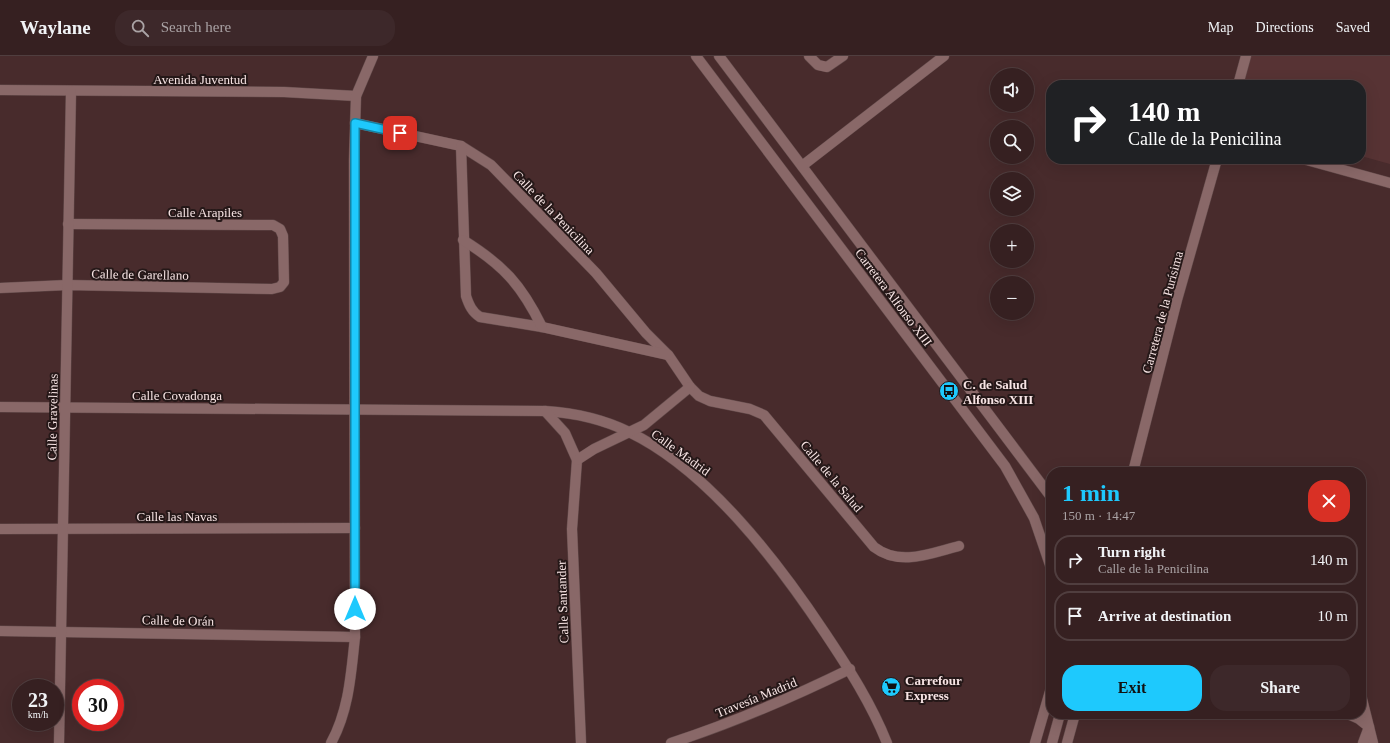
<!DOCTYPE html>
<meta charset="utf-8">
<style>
:root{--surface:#362021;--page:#3d282a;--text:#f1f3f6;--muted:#aaa3a5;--line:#503e3f;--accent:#1ec9fd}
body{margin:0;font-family:Georgia,serif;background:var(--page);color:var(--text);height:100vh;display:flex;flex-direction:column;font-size:15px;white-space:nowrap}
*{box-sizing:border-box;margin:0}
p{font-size:13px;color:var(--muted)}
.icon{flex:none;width:22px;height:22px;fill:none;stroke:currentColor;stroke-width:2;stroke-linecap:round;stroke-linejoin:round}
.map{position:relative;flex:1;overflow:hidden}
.details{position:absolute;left:1046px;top:411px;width:320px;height:252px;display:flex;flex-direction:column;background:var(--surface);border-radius:16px;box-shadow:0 4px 16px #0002,0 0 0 1px var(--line)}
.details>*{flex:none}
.hud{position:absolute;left:1046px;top:24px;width:320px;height:84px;border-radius:16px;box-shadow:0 4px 16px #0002,0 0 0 1px var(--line);background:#202124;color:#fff;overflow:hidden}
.tools{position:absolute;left:990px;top:12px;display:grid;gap:8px}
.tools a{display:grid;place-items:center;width:44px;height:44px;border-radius:50%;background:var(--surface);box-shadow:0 4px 16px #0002,0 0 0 1px var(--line);font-size:20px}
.speed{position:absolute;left:12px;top:623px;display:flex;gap:8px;font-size:20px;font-weight:700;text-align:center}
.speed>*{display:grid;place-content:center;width:52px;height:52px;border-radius:50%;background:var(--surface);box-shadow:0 4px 16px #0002,0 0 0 1px var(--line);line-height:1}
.speed small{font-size:10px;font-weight:400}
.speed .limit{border:6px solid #d22;background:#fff;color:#111}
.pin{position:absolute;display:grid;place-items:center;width:34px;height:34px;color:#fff;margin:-17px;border-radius:8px;box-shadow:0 2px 6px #0006}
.me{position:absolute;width:44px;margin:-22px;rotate:0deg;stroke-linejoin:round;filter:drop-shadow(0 0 3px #0008)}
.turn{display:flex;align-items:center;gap:14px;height:84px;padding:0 16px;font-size:18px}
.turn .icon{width:52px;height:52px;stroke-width:2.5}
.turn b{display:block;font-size:28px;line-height:34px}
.round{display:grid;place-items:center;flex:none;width:42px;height:42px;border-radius:16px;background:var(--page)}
.summary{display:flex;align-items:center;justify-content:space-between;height:68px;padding:0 16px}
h1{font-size:24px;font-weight:600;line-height:30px;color:var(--accent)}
.primary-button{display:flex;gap:8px;margin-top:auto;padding:8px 16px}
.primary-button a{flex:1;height:46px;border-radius:16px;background:var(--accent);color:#111;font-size:16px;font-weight:600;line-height:46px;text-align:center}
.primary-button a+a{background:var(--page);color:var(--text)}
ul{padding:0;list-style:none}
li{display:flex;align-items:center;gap:12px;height:50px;margin:0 8px 6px;padding:0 8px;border:2px solid var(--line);border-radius:16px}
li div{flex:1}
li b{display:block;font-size:15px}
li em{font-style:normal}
header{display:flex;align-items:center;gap:24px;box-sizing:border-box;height:56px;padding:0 20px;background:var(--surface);border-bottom:1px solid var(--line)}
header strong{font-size:19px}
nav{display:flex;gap:22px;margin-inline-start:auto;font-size:14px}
.search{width:280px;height:36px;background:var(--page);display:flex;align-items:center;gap:10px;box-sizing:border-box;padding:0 14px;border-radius:16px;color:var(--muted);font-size:15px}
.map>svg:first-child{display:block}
.built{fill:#573334}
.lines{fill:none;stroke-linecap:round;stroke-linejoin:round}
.minor-casing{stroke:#624a4a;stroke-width:11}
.minor{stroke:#896868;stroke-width:10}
.route-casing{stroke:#1483a4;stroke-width:10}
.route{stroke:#1ec9fd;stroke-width:7}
.labels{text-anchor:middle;stroke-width:4;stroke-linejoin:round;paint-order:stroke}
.street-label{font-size:13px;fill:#f8e5e5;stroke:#251818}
.poi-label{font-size:13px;font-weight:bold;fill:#f8e5e5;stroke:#251818;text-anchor:start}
</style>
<header>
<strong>Waylane</strong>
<div class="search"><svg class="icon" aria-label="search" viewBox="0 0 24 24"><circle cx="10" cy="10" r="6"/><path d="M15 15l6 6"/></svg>Search here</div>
<nav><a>Map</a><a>Directions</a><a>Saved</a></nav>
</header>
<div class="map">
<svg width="1390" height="687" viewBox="0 0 1390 687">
<rect width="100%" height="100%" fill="#482b2c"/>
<polygon class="built" points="1250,0 1390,0 1390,108 1361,100 1361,29 1237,29"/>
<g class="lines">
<defs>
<g id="minor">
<polyline points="696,0 1005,410 1034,462 1050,509"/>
<polyline points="719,0 1051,441"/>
<polyline points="809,0 818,9 827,11 843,0"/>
<polyline points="1238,29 1246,0"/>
<polyline points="0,34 284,36 356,40"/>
<path d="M355,67L461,90L491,109L596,217L646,277L669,300L690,331L699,340L710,345L750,353L764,359L874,491C900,511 931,497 959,490"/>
<path d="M461,90L466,240C469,249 472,256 480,261L542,271L668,299"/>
<polyline points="1303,103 1390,127"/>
<polyline points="802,110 944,0"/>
<path d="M463,184C503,209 521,228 542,271"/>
<polyline points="0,232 67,229 272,233 280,231 284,226 283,180 280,173 273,169 68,168"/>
<path d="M0,351L545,355C575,357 603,363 629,376C708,414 777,505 825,577C849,613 871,647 887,687"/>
<polyline points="545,355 565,377 577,404 572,473 581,687"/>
<polyline points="577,404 594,393 644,369 690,331"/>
<polyline points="1133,416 1177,244 1217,103"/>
<polyline points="0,473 355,472"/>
<polyline points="0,575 355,581"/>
<polyline points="1361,639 1373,687"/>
<polyline points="1348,658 1359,663 1369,671 1363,687"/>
<polyline points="59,687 71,35"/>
<path d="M331,687C349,654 351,618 355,581L354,105L356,40L373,0"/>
<path d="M671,687C732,667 791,642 850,613"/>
<polyline points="1035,687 1051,632"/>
<polyline points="1052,687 1060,658"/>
<polyline points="1067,687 1075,658"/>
</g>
</defs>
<use href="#minor" class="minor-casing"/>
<use href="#minor" class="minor"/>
</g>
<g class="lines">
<defs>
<polyline id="route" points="355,553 355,67 400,77"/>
</defs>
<use href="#route" class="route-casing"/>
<use href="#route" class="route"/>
</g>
<defs>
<symbol id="bus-disc" viewBox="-11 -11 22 22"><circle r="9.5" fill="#1ec9fd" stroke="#251818"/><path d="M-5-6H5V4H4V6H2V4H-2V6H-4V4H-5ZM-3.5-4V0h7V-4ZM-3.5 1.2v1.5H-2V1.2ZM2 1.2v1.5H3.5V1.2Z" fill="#111"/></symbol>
<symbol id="supermarket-disc" viewBox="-11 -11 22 22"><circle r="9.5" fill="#1ec9fd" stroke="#251818"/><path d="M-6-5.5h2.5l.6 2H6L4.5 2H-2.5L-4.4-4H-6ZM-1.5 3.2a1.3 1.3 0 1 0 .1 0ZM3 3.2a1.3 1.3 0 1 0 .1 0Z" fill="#111"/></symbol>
</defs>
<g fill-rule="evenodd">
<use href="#bus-disc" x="938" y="324" width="22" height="22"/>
<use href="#supermarket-disc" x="880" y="620" width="22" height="22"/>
</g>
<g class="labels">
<g class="street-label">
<text x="200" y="28">Avenida Juventud</text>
<text x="205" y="161">Calle Arapiles</text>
<text transform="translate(554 156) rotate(46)" y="5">Calle de la Penicilina</text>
<text transform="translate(140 218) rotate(1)" y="5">Calle de Garellano</text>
<text transform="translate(894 241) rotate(53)" y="5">Carretera Alfonso XIII</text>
<text transform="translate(1162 256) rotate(-75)" y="5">Carretera de la Purísima</text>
<text x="177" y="344">Calle Covadonga</text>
<text transform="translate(52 361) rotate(-89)" y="5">Calle Gravelinas</text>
<text transform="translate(681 396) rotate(36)" y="5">Calle Madrid</text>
<text transform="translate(832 420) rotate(50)" y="5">Calle de la Salud</text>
<text x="177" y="465">Calle las Navas</text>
<text transform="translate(562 546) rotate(-92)" y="5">Calle Santander</text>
<text transform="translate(178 564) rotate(1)" y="5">Calle de Orán</text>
<text transform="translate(756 641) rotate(-22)" y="5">Travesía Madrid</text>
</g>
<g class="poi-label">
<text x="963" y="333">C. de Salud<tspan x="963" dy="15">Alfonso XIII</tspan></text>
<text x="905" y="629">Carrefour<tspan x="905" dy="15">Express</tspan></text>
</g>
</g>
</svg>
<div class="tools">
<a><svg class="icon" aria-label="sound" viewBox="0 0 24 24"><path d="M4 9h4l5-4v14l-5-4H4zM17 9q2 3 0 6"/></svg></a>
<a><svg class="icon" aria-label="search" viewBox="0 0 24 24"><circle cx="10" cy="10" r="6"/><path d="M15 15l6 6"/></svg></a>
<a><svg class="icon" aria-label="layers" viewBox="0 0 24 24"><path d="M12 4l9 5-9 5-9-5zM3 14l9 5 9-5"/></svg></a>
<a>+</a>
<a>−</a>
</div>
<div class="speed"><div>23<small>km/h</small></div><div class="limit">30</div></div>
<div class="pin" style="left:400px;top:77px;background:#d93025"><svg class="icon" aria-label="arrive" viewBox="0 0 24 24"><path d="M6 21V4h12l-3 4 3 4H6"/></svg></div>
<svg class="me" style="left:355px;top:553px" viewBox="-20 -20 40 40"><circle r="19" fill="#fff"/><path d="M0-13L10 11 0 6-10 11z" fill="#1ec9fd"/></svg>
<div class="hud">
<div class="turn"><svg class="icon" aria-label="right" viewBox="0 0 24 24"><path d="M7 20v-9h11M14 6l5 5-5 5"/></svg><div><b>140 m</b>Calle de la Penicilina</div></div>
</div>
<section class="details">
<div class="summary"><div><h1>1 min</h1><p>150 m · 14:47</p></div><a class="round" style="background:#d93025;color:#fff"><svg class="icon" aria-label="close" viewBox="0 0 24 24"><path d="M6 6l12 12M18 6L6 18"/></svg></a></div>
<ul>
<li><svg class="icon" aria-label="right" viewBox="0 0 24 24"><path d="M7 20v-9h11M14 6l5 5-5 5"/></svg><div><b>Turn right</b><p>Calle de la Penicilina</p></div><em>140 m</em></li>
<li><svg class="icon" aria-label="arrive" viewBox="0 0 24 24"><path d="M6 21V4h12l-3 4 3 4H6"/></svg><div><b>Arrive at destination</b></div><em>10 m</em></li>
</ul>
<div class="primary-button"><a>Exit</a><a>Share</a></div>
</section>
</div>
